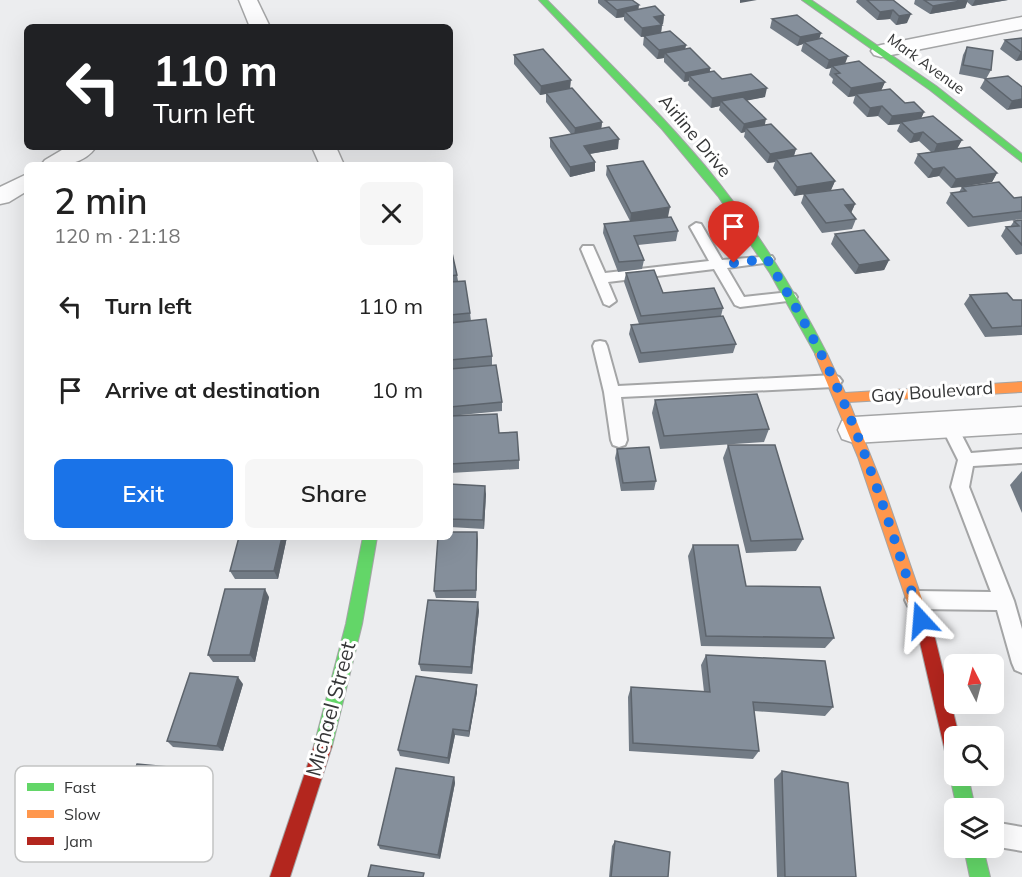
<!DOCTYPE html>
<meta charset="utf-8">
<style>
:root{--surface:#fff;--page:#f6f6f6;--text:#222;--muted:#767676;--accent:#1a73e8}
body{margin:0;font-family:Mulish,sans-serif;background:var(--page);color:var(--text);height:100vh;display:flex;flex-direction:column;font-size:22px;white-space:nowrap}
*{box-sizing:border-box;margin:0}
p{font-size:20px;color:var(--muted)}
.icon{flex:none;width:33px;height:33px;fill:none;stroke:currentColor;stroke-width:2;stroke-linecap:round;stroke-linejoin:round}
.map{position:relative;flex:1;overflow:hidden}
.drawer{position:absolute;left:24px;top:162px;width:429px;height:378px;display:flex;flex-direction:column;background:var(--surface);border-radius:9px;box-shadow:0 6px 24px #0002}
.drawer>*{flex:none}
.top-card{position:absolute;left:24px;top:24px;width:429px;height:126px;border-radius:9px;box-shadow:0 6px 24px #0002;background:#202124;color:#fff;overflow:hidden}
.needle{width:39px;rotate:354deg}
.controls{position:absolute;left:944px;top:654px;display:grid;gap:12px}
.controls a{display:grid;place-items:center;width:60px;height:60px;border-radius:9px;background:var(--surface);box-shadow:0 6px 24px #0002;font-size:30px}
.pin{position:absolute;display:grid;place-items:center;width:51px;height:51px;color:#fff;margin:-62px -26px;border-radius:50% 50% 50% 0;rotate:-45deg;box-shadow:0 0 6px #0007}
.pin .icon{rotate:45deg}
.me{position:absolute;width:66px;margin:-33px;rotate:341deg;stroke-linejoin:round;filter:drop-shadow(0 0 4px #0008)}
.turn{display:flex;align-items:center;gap:21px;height:126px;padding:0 30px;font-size:27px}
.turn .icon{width:78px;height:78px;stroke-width:2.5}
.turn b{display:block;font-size:42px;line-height:51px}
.round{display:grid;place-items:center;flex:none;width:63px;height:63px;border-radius:9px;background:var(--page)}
.headline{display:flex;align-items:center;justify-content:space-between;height:102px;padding:0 30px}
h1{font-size:36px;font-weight:600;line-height:45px}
.action{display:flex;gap:12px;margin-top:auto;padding:12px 30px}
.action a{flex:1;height:69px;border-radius:9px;background:var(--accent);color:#fff;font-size:24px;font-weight:600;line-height:69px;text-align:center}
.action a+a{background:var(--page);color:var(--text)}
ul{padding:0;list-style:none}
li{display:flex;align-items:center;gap:18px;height:84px;padding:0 30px}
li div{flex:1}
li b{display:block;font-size:22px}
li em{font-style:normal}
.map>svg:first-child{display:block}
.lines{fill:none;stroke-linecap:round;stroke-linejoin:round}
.lane-casing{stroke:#a4a5a6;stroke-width:4}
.street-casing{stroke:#a4a5a6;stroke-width:3}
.fast-casing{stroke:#a4a5a6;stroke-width:2}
.slow-casing{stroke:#a4a5a6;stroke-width:2}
.jam-casing{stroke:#a4a5a6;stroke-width:2}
.lane{fill:#fcfcfd;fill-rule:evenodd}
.street{fill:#fcfcfd;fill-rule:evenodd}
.fast{fill:#63d668;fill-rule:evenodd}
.slow{fill:#ff974d;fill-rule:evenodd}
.jam{fill:#b3261e;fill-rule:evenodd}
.wall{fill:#727b85}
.shaded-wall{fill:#5d646c}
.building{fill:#858f9b;stroke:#5d646c;stroke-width:1.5}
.route{stroke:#1a73e8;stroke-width:10;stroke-dasharray:0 18}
.labels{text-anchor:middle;stroke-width:6;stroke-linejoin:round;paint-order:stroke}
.far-street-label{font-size:15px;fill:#353637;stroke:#fff}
.street-label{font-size:18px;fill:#353637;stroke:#fff}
.near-street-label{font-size:21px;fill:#353637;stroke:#fff}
.key{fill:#fff;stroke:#c2c3c3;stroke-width:1.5}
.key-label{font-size:16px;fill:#353637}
</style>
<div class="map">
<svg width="1022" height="877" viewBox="0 0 1022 877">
<rect width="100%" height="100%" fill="#ecedef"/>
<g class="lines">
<defs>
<g id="lane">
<polygon points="696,223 701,224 722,260 772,256 774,259 772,262 727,268 744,297 790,292 795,294 797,297 795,300 740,307 735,305 714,269 608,282 616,301 609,306 604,304 581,249 583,246 593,246 605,273 709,261 690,227"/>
<polygon points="600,341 605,342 607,346 618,386 834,375 839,377 842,381 839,385 834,387 621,397 627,440 625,445 619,447 613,445 611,440 604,392 593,346 595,342"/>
<polygon points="948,418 954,420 971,453 1022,449 1022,463 973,466 969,487 1014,601 1022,629 1022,673 1015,670 1012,663 997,610 915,609 908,606 905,600 908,594 915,591 991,592 951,487 958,460 940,424 942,420"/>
<polygon points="993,822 1022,827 1022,851 993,846"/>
</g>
<g id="street">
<polygon points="239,0 257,0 270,27 250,27"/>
<polygon points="1022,17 1022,29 881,57 874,55 871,51 874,47 881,45"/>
<path d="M67,147H96C83,166 61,165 41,165L45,160Z"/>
<polygon points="312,147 336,147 344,165 320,165"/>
<polygon points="27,174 27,191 9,202 0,204 0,187"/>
<polygon points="1022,407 1022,433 854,443 842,439 838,430 842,421 854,417"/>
</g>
<g id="fast">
<path d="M539,0H547C601,55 656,108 705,166C753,224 793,287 827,354L825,357H817L770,273L718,196L662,129Z"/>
<polygon points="802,0 811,0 936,86 1022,154 1022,162 930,90"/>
<polygon points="363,537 377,537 362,624 332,746 329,752 323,755 317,752 314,746 346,624"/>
<polygon points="954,769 954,776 968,776 975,808 957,808 950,776"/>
<polygon points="964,848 983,848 990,877 970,877"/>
</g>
<polygon id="slow" points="821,350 827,354 845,393 1022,382 1022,392 849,402 885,492 934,634 932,639 926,642 920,639 918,634 858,457 815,354"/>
<g id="jam">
<polygon points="926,626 932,629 934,634 959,736 954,736 954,760 948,757 945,751 918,634 920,629"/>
<polygon points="323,737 329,740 332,746 290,877 270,877 314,746 317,740"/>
</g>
</defs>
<use href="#lane" class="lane-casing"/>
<use href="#street" class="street-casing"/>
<use href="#fast" class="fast-casing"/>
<use href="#slow" class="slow-casing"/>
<use href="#jam" class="jam-casing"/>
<use href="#lane" class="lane"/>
<use href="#street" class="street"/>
<use href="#fast" class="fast"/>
<use href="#slow" class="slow"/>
<use href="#jam" class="jam"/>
</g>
<g class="wall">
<polygon points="598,0 632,0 638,9 664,15 663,24 662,24 661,33 686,45 685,49 710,68 710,72 722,79 765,97 747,100 765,125 796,149 794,156 835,181 831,190 855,204 851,213 856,219 852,229 822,233 801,203 804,194 794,196 773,168 775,162 767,163 744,137 745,132 741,133 719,110 720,106 711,108 688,85 689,81 684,82 664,62 664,58 657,59 643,45 644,36 647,36 641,37 624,20 624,17 616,18 598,3"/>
<polygon points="857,0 893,0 907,23 896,25 890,19 877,20 856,2"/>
<polygon points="915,0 1008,0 972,6 967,2 965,8 930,14 914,4"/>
<polygon points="772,19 821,33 819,39 845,63 885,82 881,90 905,103 924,112 921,118 962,140 957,148 997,173 992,182 972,185 1014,198 1022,197 1022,219 968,227 946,203 951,193 959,192 962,187 951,188 939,176 928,178 914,163 918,154 931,152 919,141 910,143 897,131 900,124 888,125 878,116 867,117 853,103 855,96 848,97 832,83 833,79 829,75 831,68 826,69 801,51 803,44 797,46 770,28"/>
<polygon points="1022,38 1022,60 1016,61 1000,49 1005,40"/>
<polygon points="967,47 991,70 986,79 1022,87 1007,110 980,88 985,79 959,74 963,55"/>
<polygon points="514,55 570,88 602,122 601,128 618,149 590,154 595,171 570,177 550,147 550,138 571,134 546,102 546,94 540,95 514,64"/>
<polygon points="607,166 668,217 652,219 678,231 676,241 638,245 644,260 642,269 618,272 603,233 604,224 630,221 606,175"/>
<polygon points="1022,220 1022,254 1016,255 1001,236 1006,227 1010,227 1014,221"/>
<polygon points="835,234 889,260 884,270 855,274 831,244"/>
<polygon points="450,244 457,275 458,281 470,313 471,321 492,356 492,365 502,402 502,411 450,416"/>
<polygon points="626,273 663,293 723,308 721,316 736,344 733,353 639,363 629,334 631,325 639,324 624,282"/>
<polygon points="970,295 1013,300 1022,300 1022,335 985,337 964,304"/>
<polygon points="655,400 769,429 764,442 660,449 652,413"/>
<polygon points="450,416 499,433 519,460 519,469 450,473"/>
<polygon points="728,445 803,539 796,551 746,553 723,458"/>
<polygon points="617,449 656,481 654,490 621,491 615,458"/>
<polygon points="1022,471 1022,513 1010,485"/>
<polygon points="450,484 486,494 484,529 450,527"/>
<polygon points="477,532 476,598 436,598 434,591"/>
<polygon points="239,537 287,537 278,579 235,579 230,571"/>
<polygon points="693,545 746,586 834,638 825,648 701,646 688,556"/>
<polygon points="269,597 255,662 213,662 208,655"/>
<polygon points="479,610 472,674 421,671 419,664"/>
<polygon points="706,655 833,707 825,716 754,711 759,751 753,759 629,751 628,697 631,687 704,692 701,665"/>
<polygon points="243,684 223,751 173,747 167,741"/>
<polygon points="477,692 469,737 455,735 449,764 400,756 398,750"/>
<polygon points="200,770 206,776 178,862 128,856 120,852 140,797 134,797 127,792"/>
<polygon points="782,771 856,877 777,877 774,779"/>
<polygon points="454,777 455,783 440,859 380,849 378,845"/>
<polygon points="615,841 668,877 609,877 612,846"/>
</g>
<g class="shaded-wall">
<polygon points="740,0 757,0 740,3"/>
<polygon points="968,0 965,8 930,14 933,6"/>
<polygon points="975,0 1008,0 972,6"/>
<polygon points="639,5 638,14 625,12 624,17 616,18 617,10"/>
<polygon points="893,10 890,19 877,20 880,12"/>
<polygon points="911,14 907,23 896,25 899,16"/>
<polygon points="664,15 663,24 653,26 654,17"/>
<polygon points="662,25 661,33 641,37 642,28"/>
<polygon points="821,33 818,42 804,42 803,44 797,46 800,37"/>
<polygon points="686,45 684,54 665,53 664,58 657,59 659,50"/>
<polygon points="1021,52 1022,52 1022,60 1016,61"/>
<polygon points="848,56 845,64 832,66 831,68 826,69 829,60"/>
<polygon points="710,68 709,77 689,76 689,81 684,82 685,73"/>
<polygon points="571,80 570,89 540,95 541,86"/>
<polygon points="885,82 881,91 856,94 855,96 848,97 851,88"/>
<polygon points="767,88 765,97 725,105 721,101 720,106 711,108 712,98"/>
<polygon points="1022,99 1022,108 1007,110 1012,101"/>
<polygon points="882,106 878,116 867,117 870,108"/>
<polygon points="924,112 920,121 901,122 900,124 888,125 892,116"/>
<polygon points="766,119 764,129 746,128 745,132 741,133 744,124"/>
<polygon points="602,122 601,132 574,137 575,128"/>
<polygon points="923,132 919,141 910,143 914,134"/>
<polygon points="619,139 618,149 583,155 584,146"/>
<polygon points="962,140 957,149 933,154 937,144"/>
<polygon points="796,149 793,158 776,159 775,162 767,163 770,154"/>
<polygon points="595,162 595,171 570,177 570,167"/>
<polygon points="944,167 939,176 928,178 933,169"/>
<polygon points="997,173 992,182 951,188 956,179"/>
<polygon points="835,181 831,190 794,196 797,187"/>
<polygon points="855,204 851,213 845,205"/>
<polygon points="670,207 668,217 630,222 631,213"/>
<polygon points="889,260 884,270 855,274 859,265"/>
<polygon points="485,486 486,494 484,529 483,520"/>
<polygon points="477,532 478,540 476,598 476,590"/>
<polygon points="282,537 287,537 278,579 274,571"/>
<polygon points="265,589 269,597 255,662 250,655"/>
<polygon points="478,602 479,610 472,674 471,667"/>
<polygon points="238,677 243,684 223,751 217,746"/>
<polygon points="477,685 477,692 469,737 469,731"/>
<polygon points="453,729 455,735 449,764 448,758"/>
<polygon points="200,770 206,776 178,862 171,858"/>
<polygon points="454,777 455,783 440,859 438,855"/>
</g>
<g class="building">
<polygon points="605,0 632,0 639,5 617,10"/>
<polygon points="867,0 893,0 911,14 899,16 893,10 880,12"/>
<polygon points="924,0 966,0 933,6"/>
<polygon points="655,6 664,15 654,17 662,25 642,28 625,12"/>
<polygon points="797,15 821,33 800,37 772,19"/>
<polygon points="670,31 686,45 659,50 644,36"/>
<polygon points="822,38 848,56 829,60 804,42"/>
<polygon points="1022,38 1022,52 1021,52 1005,40"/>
<polygon points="967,47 993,51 991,70 963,65"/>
<polygon points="690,48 710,68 685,73 665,53"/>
<polygon points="543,49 571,80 541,86 514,55"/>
<polygon points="859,61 885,82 851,88 835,74 840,73 832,66"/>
<polygon points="714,71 722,79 751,74 767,88 712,98 689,76"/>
<polygon points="1008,76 1022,87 1022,99 1012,101 985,79"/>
<polygon points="572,88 602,122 575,128 546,93"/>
<polygon points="890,89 905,103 914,102 924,112 892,116 882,106 870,108 856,94"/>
<polygon points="743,97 766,119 744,124 721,101"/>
<polygon points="933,116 962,140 937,144 923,132 914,134 901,122"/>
<polygon points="771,124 796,149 770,154 746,128"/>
<polygon points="609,127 619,139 584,146 595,162 570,167 550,138"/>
<polygon points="970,147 997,173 956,179 944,167 933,169 918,154"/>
<polygon points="811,153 835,181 797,187 776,159"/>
<polygon points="643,161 670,207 631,213 607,166"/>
<polygon points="999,182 1014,198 1022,197 1022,211 973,217 951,193 966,191 962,187"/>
<polygon points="843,189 855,204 845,205 856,219 826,223 804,194"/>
<polygon points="671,217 678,231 634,236 644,260 619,262 604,224"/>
<polygon points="1022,220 1022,245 1006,227 1019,226 1014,221"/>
<polygon points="864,230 889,260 859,265 835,234"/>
<polygon points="450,244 457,275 450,276"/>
<polygon points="654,270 663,293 714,288 723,308 641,316 626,273"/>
<polygon points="465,281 470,313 450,315 450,282"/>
<polygon points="1007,293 1013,300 1022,300 1022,326 992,328 970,295"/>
<polygon points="723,316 736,344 641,353 631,325"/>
<polygon points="486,319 492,356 450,360 450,323"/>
<polygon points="496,365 502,402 450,407 450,369"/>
<polygon points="757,394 769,429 664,436 655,400"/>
<polygon points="497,414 499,433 517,432 519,460 450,464 450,416"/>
<polygon points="728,445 775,445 803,539 751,541"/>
<polygon points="649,447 656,481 623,483 617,449"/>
<polygon points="450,484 485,486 483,520 450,519"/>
<polygon points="450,532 477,532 476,590 434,591 438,537 450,537"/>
<polygon points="239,537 282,537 274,571 230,571"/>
<polygon points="693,545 738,545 746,586 820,587 834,638 706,636"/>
<polygon points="225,589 265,589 250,655 208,655"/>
<polygon points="428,600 478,602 471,667 419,664"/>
<polygon points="706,655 825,661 833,707 753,702 759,751 633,743 631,687 710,692"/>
<polygon points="190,673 238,677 217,746 167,741"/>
<polygon points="416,676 477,685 469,731 453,729 448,758 398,750"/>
<polygon points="137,764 200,770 171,858 120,852 142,793 127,792"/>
<polygon points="396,768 454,777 438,855 378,845"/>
<polygon points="782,771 848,783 856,877 785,877"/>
<polygon points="615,841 670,852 668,877 611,877"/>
<polygon points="371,865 424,873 423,877 368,877"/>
</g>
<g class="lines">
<path class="route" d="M734,263L767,259C794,303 820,348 841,396C873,469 896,545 921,620"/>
</g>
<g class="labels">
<g class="far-street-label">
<text transform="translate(926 64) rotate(36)" y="5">Mark Avenue</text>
</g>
<g class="street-label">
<text transform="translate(695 136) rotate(50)" y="6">Airline Drive</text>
<text transform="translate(932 392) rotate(-4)" y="6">Gay Boulevard</text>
</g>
<g class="near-street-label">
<text transform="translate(331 709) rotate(-75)" y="7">Michael Street</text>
</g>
</g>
<rect x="15" y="766" width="198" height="96" rx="9" class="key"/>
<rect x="27" y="783" width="27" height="8" fill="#63d668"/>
<rect x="27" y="810" width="27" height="8" fill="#ff974d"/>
<rect x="27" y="837" width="27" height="8" fill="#b3261e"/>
<g class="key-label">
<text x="64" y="793">Fast</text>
<text x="64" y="820">Slow</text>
<text x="64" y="847">Jam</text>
</g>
</svg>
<div class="controls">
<a><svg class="needle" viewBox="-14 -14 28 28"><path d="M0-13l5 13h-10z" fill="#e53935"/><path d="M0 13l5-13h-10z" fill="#767676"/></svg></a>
<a><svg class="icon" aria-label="search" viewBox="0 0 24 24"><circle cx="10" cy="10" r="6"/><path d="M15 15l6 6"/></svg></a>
<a><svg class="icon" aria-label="layers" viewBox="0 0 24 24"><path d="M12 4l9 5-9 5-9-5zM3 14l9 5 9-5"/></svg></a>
</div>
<div class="pin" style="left:734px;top:263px;background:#d93025"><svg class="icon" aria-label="arrive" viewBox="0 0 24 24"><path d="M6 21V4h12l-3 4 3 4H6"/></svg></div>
<svg class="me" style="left:921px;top:620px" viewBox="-20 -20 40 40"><path d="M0-17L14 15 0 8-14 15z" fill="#1a73e8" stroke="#fff" stroke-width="4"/></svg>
<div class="top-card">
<div class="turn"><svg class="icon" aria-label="left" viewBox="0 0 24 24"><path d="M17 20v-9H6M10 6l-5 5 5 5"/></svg><div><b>110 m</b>Turn left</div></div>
</div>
<section class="drawer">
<div class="headline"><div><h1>2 min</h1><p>120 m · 21:18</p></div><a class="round"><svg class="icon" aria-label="close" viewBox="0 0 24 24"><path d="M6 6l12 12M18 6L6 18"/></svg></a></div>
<ul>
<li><svg class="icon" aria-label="left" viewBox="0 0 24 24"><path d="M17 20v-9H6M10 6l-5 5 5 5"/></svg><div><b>Turn left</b></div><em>110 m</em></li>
<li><svg class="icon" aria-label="arrive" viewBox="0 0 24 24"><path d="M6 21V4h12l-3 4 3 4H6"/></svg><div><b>Arrive at destination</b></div><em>10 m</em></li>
</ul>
<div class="action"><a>Exit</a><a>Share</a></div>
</section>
</div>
